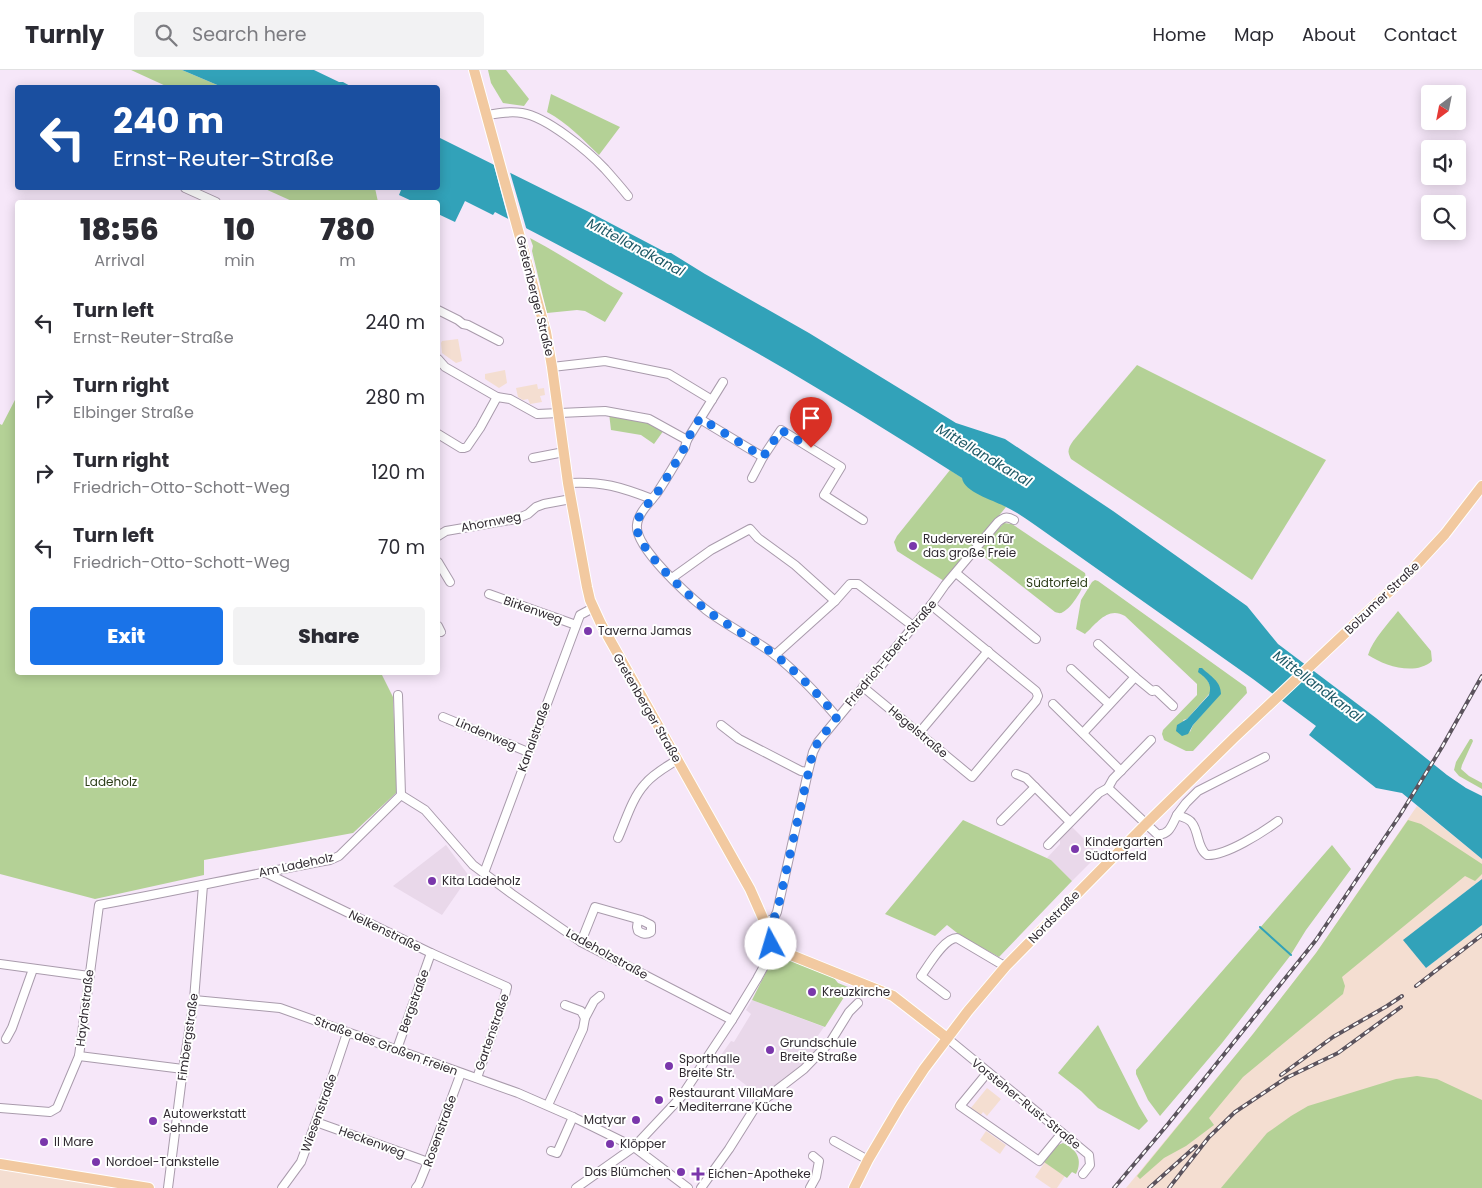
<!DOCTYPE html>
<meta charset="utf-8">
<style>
:root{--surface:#fff;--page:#f2f2f3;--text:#2b2b33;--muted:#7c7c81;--line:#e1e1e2;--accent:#1a73e8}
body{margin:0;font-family:Poppins,sans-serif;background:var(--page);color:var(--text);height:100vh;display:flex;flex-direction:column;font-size:19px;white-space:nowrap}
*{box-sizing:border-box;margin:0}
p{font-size:16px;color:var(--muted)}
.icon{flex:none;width:28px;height:28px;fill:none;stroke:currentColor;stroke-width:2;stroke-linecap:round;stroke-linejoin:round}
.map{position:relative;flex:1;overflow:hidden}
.sheet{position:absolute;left:15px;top:130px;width:425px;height:475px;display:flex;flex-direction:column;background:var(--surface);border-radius:5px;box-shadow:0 2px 12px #0003}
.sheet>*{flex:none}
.hud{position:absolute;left:15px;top:15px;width:425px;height:105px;border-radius:5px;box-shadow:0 2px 12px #0003;background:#1a4fa0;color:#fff;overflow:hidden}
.needle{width:32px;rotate:212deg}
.buttons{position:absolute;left:1421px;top:15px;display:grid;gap:10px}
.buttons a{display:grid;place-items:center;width:45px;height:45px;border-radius:5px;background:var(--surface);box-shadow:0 2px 12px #0003;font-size:25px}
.pin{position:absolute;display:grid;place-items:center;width:42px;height:42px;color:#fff;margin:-51px -21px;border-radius:50% 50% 50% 0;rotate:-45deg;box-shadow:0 0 5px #0007}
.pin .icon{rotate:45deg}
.me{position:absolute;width:55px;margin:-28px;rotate:354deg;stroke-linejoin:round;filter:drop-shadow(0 0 4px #0008)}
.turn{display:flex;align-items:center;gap:18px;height:105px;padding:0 15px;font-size:22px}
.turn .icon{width:65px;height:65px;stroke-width:2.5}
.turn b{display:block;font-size:35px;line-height:42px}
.eta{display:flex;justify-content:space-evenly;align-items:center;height:85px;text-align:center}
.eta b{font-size:30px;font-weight:800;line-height:35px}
.cta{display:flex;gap:10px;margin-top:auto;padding:10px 15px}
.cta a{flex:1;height:58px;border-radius:5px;background:var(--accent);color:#fff;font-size:20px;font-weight:800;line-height:58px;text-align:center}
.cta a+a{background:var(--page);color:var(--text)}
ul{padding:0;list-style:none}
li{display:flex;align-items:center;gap:15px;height:75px;padding:0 15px}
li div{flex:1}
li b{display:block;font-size:19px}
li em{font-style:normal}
header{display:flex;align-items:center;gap:30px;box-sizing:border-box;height:70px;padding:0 25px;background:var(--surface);border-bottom:1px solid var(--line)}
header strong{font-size:24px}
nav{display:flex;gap:28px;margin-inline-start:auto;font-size:18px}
.search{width:350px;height:45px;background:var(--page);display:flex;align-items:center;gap:12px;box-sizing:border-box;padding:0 18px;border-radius:5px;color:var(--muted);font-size:19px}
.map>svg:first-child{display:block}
.industrial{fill:#f4ded1}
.education{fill:#e9d8ea}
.green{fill:#b4d196;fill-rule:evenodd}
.water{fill:#32a2b9}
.pier{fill:#f6e7f9}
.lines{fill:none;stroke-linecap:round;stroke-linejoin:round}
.stream{stroke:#32a2b9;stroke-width:2}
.minor-casing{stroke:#a99bac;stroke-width:10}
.major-casing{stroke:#fff;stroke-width:12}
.minor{stroke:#fff;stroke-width:8}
.major{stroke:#f2c9a0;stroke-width:10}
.rail-casing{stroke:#5b535d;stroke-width:4}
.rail{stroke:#fff;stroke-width:2;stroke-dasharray:5.5;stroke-linecap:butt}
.route{stroke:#1a73e8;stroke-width:9;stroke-dasharray:0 16.2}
.poi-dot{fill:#7a37ab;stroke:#fff;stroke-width:2}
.labels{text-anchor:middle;stroke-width:4;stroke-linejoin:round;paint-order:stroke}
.street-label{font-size:12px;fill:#312b32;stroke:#fff}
.poi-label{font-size:12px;fill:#312b32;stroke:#fff;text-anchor:start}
.park-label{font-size:12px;fill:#2d3e19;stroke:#fff}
.water-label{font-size:14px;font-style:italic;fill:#1e5966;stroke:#fff}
</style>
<header>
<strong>Turnly</strong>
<div class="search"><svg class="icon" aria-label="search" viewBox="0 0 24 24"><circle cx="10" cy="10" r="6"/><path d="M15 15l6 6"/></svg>Search here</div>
<nav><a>Home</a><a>Map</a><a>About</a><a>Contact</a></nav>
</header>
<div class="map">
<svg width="1482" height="1118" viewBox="0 0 1482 1118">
<rect width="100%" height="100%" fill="#f6e7f9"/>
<g class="industrial">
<polygon points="458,269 462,291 456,293 442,283 441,273 442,271"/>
<polygon points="505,300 507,313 499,318 485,309 485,304"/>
<polygon points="537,314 538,319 544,318 545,325 540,326 542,332 530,334 528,329 523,330 518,327 516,318"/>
<polygon points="1417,736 1482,789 1482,809 1404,870 1426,898 1482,855 1482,1118 1126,1118 1253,964 1316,883"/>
<polygon points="987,1018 1001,1029 987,1046 983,1042 980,1046 970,1039"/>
<polygon points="986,1061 1006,1075 1000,1084 980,1070"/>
<polygon points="1045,1092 1065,1106 1057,1118 1051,1118 1035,1107"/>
<polygon points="0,1093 150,1118 0,1118"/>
</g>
<g class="education">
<polygon points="1071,756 1099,784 1072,811 1051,790 1047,788 1060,774 1060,766"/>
<polygon points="446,775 469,806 442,845 393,816"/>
<polygon points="752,930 824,957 817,967 823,972 797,1000 760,1026 716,992 731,971 734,972 751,944 746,940"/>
</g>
<g class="green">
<polygon points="131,0 182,0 222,17 168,17"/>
<polygon points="488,0 506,0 529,29 524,36 503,33 491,13"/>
<path d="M551,24L620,57L599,85C581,68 569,54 547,42Z"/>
<polygon points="263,118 375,118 378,132 294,132"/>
<path d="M530,168C562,185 592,205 623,223L605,252L585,241L577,240L547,243L532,181L533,176Z"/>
<path d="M1137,295L1326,390L1252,510L1071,389C1067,382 1068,378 1073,371Z"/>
<polygon points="17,326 18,602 381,603 393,627 397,722 353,763 204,790 204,805 95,829 0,804 0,354 2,355"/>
<polygon points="609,343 649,351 664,360 654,374 641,365 611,360"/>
<polygon points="950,400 1006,437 948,508 944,511 897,481 894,472 897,466"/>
<path d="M1004,453L1012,454L1085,503C1088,512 1073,537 1063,542C1060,544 1059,543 1055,542L977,481Z"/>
<path d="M1095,510L1098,511L1246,617L1247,623L1193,681H1186L1164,670L1162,664L1163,660L1197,625V614L1125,546C1108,536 1097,553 1085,564L1076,559L1081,530L1092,512ZM1206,608L1220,624L1193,655L1190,662L1183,650L1187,649L1210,623V615Z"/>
<path d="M1398,541L1431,581L1432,591C1415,606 1385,596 1368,585C1373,569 1388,554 1398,541Z"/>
<polygon points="1470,669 1472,669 1473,671 1462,695 1461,699 1469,706 1482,713 1482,719 1459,706 1454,700 1456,692"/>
<polygon points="963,750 1051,790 1072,811 999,887 961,866 947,855 935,866 885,844"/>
<polygon points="1408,750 1421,754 1482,794 1482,804 1475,811 1465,806 1342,907 1345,916 1343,924 1243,1007 1209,1048 1214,1055 1186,1076 1164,1088 1140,1109 1137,1106 1253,964 1316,883"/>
<polygon points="1332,775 1351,799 1306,860 1290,886 1251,936 1222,973 1160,1046 1148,1030 1136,1004 1136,1000"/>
<polygon points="779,888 784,888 834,908 838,913 848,917 846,924 825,957 752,930 771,892"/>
<polygon points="1098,955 1139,1036 1148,1051 1139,1060 1098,1038 1081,1021 1058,1003"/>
<polygon points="1417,1006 1437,1009 1482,1030 1482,1118 1221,1118 1267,1063 1291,1046 1308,1036 1396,1009"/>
<path d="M1063,1073C1077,1079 1083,1090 1076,1104L1072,1102L1067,1108L1044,1092L1058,1075Z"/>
</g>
<g class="water">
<polygon points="182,0 314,0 339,12 343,12 352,17 222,17"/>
<path d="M438,67L589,142L667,183H671L705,204L809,263L956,353L1005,369L1113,441L1247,536L1278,574L1376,648L1447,705L1466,718L1482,726V789L1402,723L1376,718L1309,665L1316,656L1253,609L1035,455C1025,448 1015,441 1004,436C993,430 964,422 962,408C895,365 827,323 759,284C672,234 583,188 495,142L493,145L465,131L455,152L438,144V132H414L399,125L401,120L400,118H438Z"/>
<path d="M1199,598H1202C1210,606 1221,611 1221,624L1193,655L1188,664L1182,666L1176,661L1177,655L1187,649L1209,625C1213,614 1206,608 1198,602Z"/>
<polygon points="1482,809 1482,855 1426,898 1403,870"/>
</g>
<polygon class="pier" points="493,92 509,99 527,161 509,152"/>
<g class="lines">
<polyline class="stream" points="1260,857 1291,885"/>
<defs>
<g id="minor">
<path d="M487,45C499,43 510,41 522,43C547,47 588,81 605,99C613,108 621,117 628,126"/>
<polyline points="185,118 216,132"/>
<polyline points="438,240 458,250 463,254 468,255 499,271"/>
<polyline points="438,289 445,297 497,327 510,329 537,344 605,341 649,349 687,370"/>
<polyline points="552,297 605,291 669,304 712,330"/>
<path d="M723,312L687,370L685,377C676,392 667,408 657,423C650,432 638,443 637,455C634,477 688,525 705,539C727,556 753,568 775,585C798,603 818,625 837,647"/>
<polyline points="700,349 763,387 781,360 841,397 824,425 863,450"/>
<polyline points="438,364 461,378 464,378 467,377 480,358 497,327"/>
<polyline points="533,388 564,382"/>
<polyline points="752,408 763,387"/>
<path d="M568,413C602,411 621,417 652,429"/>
<polyline points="438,466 446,461 516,449 528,444 536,437 544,434 571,429"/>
<polyline points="438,492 450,512"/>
<polyline points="956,503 1036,569"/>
<polyline points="672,508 711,480 750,459 758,468 795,495 835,531"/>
<polyline points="489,524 576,555"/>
<polyline points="438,556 441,562"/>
<polyline points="1098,574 1135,607"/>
<polyline points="775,585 835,531 850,514 858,514 913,556"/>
<polyline points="1071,599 1109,634"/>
<polyline points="863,617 972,707 1036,631 1038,626 1036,621 931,535"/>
<polyline points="1053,634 1121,701"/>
<polyline points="443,647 528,682"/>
<polyline points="721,655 739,669 801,701 808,702"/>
<polyline points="919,663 988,581"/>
<polyline points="1083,663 1135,607 1152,621 1156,620 1173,636"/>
<polyline points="1016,704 1026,708 1070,752"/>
<path d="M1108,718L1157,764C1169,766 1172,755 1177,745C1182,747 1189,748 1192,753C1199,762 1197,778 1207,785C1226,786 1263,762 1278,751"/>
<polyline points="1108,718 1113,709 1151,670"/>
<polyline points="401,725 425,740 473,795 512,824 542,845 581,872 732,950"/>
<polyline points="1177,745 1186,733 1198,721 1265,687"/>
<polyline points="1001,751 1035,717"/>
<path d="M618,768C626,750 632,728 645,714C653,704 666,697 677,690"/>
<polyline points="1048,775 1099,723 1108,718"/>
<polyline points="264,802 431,883 507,917 504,929 477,1008"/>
<polyline points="484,803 580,545 593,538"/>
<path d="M765,853L774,848L777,842L808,702L813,682L818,672L931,535L945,515L998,452C1004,447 1007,446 1014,450"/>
<path d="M581,872L595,837L641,850L651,855V862C646,865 643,864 638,861L637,857L638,850"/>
<polyline points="0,894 89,906"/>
<path d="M946,925L921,906C929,895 944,868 957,868L1001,894L1006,896"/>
<polyline points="194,930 280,938 518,1023 573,1047 634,1077 688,1118"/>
<polyline points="585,948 594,931 600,926"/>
<polyline points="947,968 1089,1085 1090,1095 1083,1104"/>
<polyline points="6,969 12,958 33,899"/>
<polyline points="397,979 431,883"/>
<polyline points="79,986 183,999"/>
<polyline points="988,1002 960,1036 1039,1091 1062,1063"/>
<polyline points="548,1035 583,959 585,948 581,941 565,935"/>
<path d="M0,1038L50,1042L57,1038L79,986L99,835C176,821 253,804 330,790L339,786L401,725L398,625"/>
<polyline points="316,1052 428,1092"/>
<polyline points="834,1071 868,1090"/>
<polyline points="551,1081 557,1083 573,1047"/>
<polyline points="168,1118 183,999 194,930 203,815"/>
<polyline points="282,1118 301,1092 332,1008 347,963"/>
<polyline points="416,1118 419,1114 428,1092 461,1003"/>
<polyline points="576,1118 634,1077 681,1027 732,950 757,909 774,878"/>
<polyline points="701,1118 729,1079 756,1036 804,999 831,971 849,942 858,933"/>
<polyline points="810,1118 816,1107 819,1091 813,1086"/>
</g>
<g id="major">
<polyline points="474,0 546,262 552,297 568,413 587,517 590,530 601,554 750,819 765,853 771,874 776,879 893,926 947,968"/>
<polyline points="0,1094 149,1118"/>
<polyline points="854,1118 868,1090 901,1034 924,999 968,941 1006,896 1146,754 1235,667 1409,503 1445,464 1482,416"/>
</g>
</defs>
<use href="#minor" class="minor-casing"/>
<use href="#major" class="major-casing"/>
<use href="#minor" class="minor"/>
<use href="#major" class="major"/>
<defs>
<g id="rail">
<polyline points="1416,916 1482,865"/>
<polyline points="1281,1005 1333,967 1387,936 1402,926"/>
<polyline points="1114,1118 1168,1054 1316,870 1400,745 1442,677 1482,606"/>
<polyline points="1149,1118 1196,1076"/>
<polyline points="1169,1118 1209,1067 1235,1042 1286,1008 1338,983 1401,937"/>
</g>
</defs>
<use href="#rail" class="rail-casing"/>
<use href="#rail" class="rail"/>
</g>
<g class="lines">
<path class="route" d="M771,874L766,853L774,848L777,842L813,682L818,672L837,647C819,625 798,603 775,585C753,568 727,556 705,539C688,525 634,477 637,455C638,443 650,432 657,423C667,408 676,392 685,377L687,370L700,348L763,387L781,360L811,378"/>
</g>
<g class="poi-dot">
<circle cx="913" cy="476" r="5"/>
<circle cx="588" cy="561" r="5"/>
<circle cx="1075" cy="779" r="5"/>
<circle cx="432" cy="811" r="5"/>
<circle cx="812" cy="922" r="5"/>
<circle cx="770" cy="980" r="5"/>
<circle cx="669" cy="996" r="5"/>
<circle cx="659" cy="1030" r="5"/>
<circle cx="636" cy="1050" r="5"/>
<circle cx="153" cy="1051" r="5"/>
<circle cx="44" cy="1072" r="5"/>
<circle cx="610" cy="1074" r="5"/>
<circle cx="96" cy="1092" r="5"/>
<circle cx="681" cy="1102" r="5"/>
<path d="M695.5 1096.5h5v5h5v5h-5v5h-5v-5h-5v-5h5z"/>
</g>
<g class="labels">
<g class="street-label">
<text transform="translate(535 226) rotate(76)" y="4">Gretenberger Straße</text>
<text transform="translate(491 452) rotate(-11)" y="4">Ahornweg</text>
<text transform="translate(1382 528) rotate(-44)" y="4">Bolzumer Straße</text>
<text transform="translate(533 540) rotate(19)" y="4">Birkenweg</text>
<text transform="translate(891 583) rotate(-50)" y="4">Friedrich-Ebert-Straße</text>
<text transform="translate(647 638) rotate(60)" y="4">Gretenberger Straße</text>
<text transform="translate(918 662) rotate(40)" y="4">Hegelstraße</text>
<text transform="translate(486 664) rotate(23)" y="4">Lindenweg</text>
<text transform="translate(534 667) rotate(-70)" y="4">Kanalstraße</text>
<text transform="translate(296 795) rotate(-12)" y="4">Am Ladeholz</text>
<text transform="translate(1054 847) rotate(-46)" y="4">Nordstraße</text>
<text transform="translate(385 861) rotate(26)" y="4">Nelkenstraße</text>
<text transform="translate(607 884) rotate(29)" y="4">Ladeholzstraße</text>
<text transform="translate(414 931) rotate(-70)" y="4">Bergstraße</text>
<text transform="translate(85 938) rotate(-83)" y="4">Haydnstraße</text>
<text transform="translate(492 962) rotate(-71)" y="4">Gartenstraße</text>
<text transform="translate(188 967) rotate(-82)" y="4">Fimbergstraße</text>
<text transform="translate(386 976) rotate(20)" y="4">Straße des Großen Freien</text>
<text transform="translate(1026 1034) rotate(39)" y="4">Vorsteher-Rust-Straße</text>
<text transform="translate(319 1043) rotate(-70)" y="4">Wiesenstraße</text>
<text transform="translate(440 1061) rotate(-70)" y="4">Rosenstraße</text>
<text transform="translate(372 1072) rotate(20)" y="4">Heckenweg</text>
</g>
<g class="poi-label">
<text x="923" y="473">Ruderverein für<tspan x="923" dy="14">das große Freie</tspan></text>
<text x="598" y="565">Taverna Jamas</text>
<text x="1085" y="776">Kindergarten<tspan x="1085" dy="14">Südtorfeld</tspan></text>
<text x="442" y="815">Kita Ladeholz</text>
<text x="822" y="926">Kreuzkirche</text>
<text x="780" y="977">Grundschule<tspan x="780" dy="14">Breite Straße</tspan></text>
<text x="679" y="993">Sporthalle<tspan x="679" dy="14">Breite Str.</tspan></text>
<text x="669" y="1027">Restaurant VillaMare<tspan x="669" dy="14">- Mediterrane Küche</tspan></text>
<text x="163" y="1048">Autowerkstatt<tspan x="163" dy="14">Sehnde</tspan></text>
<text x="626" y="1054" text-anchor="end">Matyar</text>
<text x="54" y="1076">Il Mare</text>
<text x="620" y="1078">Klöpper</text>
<text x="106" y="1096">Nordoel-Tankstelle</text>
<text x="671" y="1106" text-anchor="end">Das Blümchen</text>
<text x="708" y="1108">Eichen-Apotheke</text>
</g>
<g class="park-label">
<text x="1057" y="517">Südtorfeld</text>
<text x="111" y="716">Ladeholz</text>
</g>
<g class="water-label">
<text transform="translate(636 177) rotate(28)" y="5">Mittellandkanal</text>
<text transform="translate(984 385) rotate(31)" y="5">Mittellandkanal</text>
<text transform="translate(1318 616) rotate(37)" y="5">Mittellandkanal</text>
</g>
</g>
</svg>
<div class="buttons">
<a><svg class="needle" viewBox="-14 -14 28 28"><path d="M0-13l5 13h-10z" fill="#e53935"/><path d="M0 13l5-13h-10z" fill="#7c7c81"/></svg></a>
<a><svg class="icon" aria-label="sound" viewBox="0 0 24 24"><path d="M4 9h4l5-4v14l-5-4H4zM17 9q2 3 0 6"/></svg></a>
<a><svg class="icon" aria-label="search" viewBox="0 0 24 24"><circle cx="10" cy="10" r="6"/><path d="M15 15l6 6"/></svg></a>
</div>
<div class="pin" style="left:811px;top:378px;background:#d93025"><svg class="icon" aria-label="arrive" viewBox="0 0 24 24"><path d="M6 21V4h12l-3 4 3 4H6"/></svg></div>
<svg class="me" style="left:771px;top:874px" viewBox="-20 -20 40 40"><circle r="19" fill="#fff"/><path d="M0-13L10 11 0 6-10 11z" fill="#1a73e8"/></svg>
<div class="hud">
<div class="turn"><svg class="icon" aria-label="left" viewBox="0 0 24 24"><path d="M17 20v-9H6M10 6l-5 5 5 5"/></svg><div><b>240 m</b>Ernst-Reuter-Straße</div></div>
</div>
<section class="sheet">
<div class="eta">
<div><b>18:56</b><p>Arrival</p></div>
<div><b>10</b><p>min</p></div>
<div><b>780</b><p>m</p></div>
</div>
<ul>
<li><svg class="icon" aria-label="left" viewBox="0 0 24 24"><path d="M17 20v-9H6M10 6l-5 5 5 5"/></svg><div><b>Turn left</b><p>Ernst-Reuter-Straße</p></div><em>240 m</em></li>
<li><svg class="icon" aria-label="right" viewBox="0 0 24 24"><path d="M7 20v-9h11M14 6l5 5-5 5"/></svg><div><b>Turn right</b><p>Elbinger Straße</p></div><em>280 m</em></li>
<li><svg class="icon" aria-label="right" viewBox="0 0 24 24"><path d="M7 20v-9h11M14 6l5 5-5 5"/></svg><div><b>Turn right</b><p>Friedrich-Otto-Schott-Weg</p></div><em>120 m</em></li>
<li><svg class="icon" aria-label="left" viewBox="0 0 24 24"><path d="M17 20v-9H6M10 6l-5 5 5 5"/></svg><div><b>Turn left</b><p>Friedrich-Otto-Schott-Weg</p></div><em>70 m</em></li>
</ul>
<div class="cta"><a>Exit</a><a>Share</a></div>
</section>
</div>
